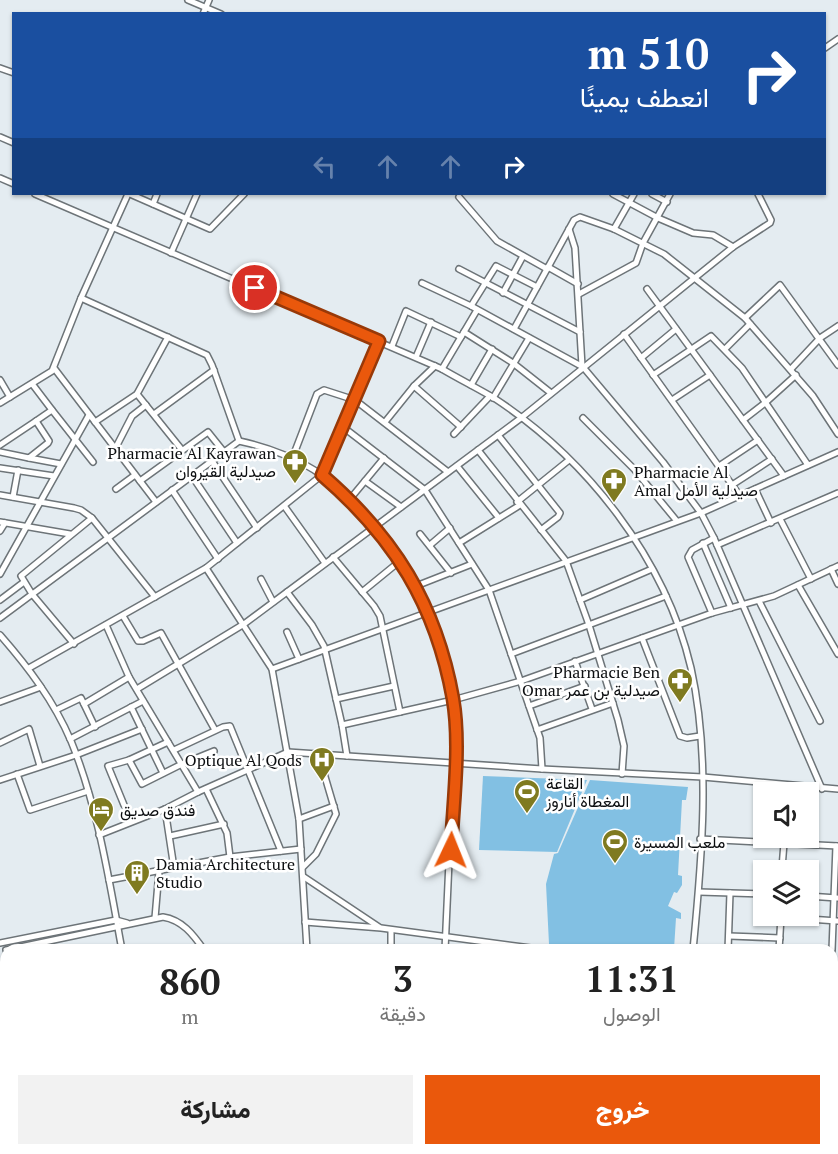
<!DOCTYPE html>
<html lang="ar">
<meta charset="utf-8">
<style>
:root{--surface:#fff;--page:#f2f2f2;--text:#222;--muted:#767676;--accent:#ea580c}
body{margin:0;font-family:"PT Serif",Vazirmatn,serif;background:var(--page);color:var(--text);direction:rtl;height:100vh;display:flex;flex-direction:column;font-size:22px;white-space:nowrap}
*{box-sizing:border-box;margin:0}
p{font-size:20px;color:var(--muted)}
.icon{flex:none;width:33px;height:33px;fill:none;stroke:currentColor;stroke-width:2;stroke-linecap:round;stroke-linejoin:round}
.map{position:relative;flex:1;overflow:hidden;direction:ltr}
.sheet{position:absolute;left:0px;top:944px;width:838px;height:212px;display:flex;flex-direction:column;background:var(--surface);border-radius:18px 18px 0 0;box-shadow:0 2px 4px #0004;direction:rtl}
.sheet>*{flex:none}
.top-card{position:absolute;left:12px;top:12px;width:814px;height:183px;border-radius:0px;box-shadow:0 2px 4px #0004;direction:rtl;background:#1a4fa0;color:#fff;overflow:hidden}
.tools{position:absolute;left:753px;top:782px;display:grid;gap:12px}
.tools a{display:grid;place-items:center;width:66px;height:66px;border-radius:0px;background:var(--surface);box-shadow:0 2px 4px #0004;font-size:30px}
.pin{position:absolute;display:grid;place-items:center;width:51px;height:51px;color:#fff;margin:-26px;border:3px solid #fff;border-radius:50%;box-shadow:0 2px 6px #0007}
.me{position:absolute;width:66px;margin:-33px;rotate:2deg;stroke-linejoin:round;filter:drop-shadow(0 0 4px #0008)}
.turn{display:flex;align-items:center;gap:21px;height:126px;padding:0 18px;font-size:27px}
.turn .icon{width:78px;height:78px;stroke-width:2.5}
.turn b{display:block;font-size:42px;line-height:51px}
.lanes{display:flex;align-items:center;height:57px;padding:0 18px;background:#0003;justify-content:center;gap:30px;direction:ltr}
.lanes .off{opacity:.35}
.eta{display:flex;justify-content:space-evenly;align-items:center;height:102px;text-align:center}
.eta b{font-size:36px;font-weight:800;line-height:42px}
.primary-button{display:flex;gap:12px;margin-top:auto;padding:12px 18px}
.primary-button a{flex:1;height:69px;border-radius:0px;background:var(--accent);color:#fff;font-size:24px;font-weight:800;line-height:69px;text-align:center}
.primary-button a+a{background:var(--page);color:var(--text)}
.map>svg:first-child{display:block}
.green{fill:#82c0e3}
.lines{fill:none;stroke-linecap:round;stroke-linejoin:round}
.minor-casing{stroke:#6d7478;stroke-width:8}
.major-casing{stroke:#6d7478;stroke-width:10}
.minor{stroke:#fff;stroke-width:5}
.major{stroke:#fff;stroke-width:7}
.route-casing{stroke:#983908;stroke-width:15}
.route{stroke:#ea580c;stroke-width:10}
.labels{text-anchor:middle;stroke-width:5;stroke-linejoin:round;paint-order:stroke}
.poi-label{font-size:16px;fill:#0c0e10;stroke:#fff;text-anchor:start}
</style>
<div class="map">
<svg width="838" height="1154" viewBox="0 0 838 1154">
<rect width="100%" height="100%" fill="#e4ecf1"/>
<g class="green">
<polygon points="483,776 587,780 557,852 479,850"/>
<polygon points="590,780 688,787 686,800 682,800 678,875 682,876 682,885 677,893 674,892 668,906 681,913 681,919 676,918 674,949 594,950 549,944 546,884 554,854 558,853"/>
</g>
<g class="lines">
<defs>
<g id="minor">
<polyline points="188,0 221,14"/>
<polyline points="203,14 209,0"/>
<polyline points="825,48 838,39"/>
<polyline points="0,68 14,73"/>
<polyline points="0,137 14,143"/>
<polyline points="0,178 14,184"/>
<path d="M35,194L442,369C459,379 477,388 494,398C587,459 665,558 691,668C711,758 702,858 693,950"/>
<polyline points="130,194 210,229 244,194"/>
<polyline points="613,194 658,218 693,233 713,235 733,247"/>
<polyline points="652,194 667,202"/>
<polyline points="459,197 497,241 547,269"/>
<polyline points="153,204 157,194"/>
<polyline points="569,229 575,248 582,366"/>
<polyline points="614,229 634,194"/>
<polyline points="171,253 197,194"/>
<polyline points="548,267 578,284"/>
<polyline points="459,269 580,332"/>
<polyline points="422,283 471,306 583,367 663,462 701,513 714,538 822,789"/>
<polyline points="647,289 784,476"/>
<polyline points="503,293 523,256"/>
<polyline points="579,294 636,263 643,243 670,194"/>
<polyline points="81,298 207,355 212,365 239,441"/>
<polyline points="471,306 496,266 537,287"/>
<polyline points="745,318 780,285 838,365"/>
<polyline points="514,329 574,220 580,217 614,229 664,254 745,318 813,396 838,434"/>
<polyline points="464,332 513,363 551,393"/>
<polyline points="624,334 740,496"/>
<polyline points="392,346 406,311 461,337"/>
<polyline points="725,349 750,324"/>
<polyline points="416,357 431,322"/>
<polyline points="641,358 676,329"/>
<polyline points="54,368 156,502"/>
<polyline points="442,369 477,310"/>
<polyline points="791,369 820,338 838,326"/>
<polyline points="653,375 711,336 742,368 808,465"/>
<polyline points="0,380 10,397"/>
<polyline points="33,385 52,410"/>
<polyline points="471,385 492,349"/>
<polyline points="414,386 461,427"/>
<polyline points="137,394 182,450"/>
<polyline points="493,398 529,338"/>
<polyline points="672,400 710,375"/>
<polyline points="0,403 52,371 81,298 128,194"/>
<polyline points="154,414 214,370"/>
<polyline points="583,418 634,469 676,520"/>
<polyline points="743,420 765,403 796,375"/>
<polyline points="36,421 52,410 93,462"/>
<polyline points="95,422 137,394 168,337"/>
<polyline points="385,422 414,386 435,366"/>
<polyline points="343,427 425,490 489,590 540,738 542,769"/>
<polyline points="454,434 490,396"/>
<polyline points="498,435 560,513 558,517 541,530"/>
<polyline points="0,445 36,421 49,441 48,443 29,458 0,452"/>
<polyline points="115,449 132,416 146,405"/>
<polyline points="478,450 566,561 589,625 618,720 624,746 622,774"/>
<polyline points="29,458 61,464"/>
<polyline points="292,459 317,394 324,390 355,400 448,472"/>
<polyline points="212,461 257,528"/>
<polyline points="457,466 499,518"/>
<polyline points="719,466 758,440"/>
<polyline points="0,468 54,476"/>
<polyline points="192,476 237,543"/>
<polyline points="140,481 208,432 224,452"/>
<polyline points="365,481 401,507"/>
<polyline points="732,485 772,459"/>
<polyline points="116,489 135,475"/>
<polyline points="755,489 771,523"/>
<polyline points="172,490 218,559"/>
<polyline points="0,495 74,508 81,510 92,518 155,597"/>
<polyline points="13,497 18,470"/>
<polyline points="350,499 384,458"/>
<polyline points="517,502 569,460"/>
<polyline points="285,507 325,563"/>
<polyline points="780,519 811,579"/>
<polyline points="0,522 70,534"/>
<polyline points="0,531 5,523"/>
<polyline points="420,534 451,573"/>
<polyline points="459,543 520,505"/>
<polyline points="703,543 731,608"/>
<polyline points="430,545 450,528"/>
<polyline points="717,545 838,493"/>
<polyline points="333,557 374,606 380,616 400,712"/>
<polyline points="206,568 272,669 299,819 307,950"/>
<polyline points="831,569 838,584"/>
<polyline points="0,574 89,415"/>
<polyline points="261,579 273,602"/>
<polyline points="798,585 838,654"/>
<polyline points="416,586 472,564"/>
<polyline points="287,592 312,625 324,646 342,725 347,756"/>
<polyline points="362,592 400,561"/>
<polyline points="0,600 24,582"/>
<polyline points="580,600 652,569"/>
<polyline points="759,601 820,721"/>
<polyline points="712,613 688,557 692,550 714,538"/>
<polyline points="123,616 138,641 143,641 161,633 215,730"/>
<path d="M0,618L239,441C267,447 300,459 323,476C403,536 448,632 455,729L445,950"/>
<polyline points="106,625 129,677 198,792"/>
<polyline points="287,632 299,659"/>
<path d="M0,635C28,667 54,701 71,741C98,807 109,880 122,950"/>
<polyline points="642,638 680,736 687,738 700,736"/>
<polyline points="74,644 32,594 21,576 92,518"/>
<polyline points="511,654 666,596"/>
<polyline points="575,661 592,709"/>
<polyline points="29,668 206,568 322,475 379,341"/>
<polyline points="272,669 701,513 838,452"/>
<polyline points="137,689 244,624 521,418 733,247 770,223 771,220 758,194"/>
<polyline points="336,699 394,686"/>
<polyline points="0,702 41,687"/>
<polyline points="84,704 129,677"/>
<polyline points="529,706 585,686"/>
<polyline points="131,707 163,773"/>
<polyline points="56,710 81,698 95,727"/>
<polyline points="342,725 453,700 521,681 712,613 774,596 838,566"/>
<polyline points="537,730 613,703"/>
<polyline points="70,739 143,701"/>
<polyline points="0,743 29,729 40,766"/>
<polyline points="174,750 223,727 230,726 281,851"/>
<polyline points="129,760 142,784 182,764 214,751"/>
<polyline points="17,774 30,810 88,791"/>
<polyline points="0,780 76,755 142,729"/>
<polyline points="206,789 227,833 230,857"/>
<polyline points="124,805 108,766 129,760 168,742"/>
<polyline points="165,809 174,868"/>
<polyline points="299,819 334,806"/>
<polyline points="99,835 165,809 198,792 288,752 542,769 703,777 838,789"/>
<polyline points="170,836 224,824"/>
<polyline points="700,839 838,846"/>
<polyline points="303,867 316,854 336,814 318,753"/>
<polyline points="782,868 784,843"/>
<polyline points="304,877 379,927"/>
<polyline points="109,880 230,857 301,849"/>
<polyline points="699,892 764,894"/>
<polyline points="808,896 837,898"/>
<polyline points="781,917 837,921"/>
<polyline points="155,918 159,871"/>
<polyline points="305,922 381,928 546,950"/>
<polyline points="729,936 780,938"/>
<polyline points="0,943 116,920 127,923"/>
<path d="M6,950L163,917C182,920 193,934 204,950"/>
<polyline points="391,950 391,930"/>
<polyline points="728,950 730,893"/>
<polyline points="779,950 781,917"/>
<polyline points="832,950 836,846"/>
<polyline points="832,972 838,972"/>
<polyline points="0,1029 6,1028"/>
<polyline points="832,1048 838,1048"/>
<polyline points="832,1090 838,1090"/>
<polyline points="0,1127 6,1126"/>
<polyline points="13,1149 14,1154"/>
<polyline points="23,1149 24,1154"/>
<polyline points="214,1154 214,1149"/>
<polyline points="682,1154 682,1149"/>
<polyline points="836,1154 838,1131"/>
</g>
<g id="major">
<polyline points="0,1034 6,1063"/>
<polyline points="0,1077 6,1110"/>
<polyline points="6,1129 6,1135"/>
<polyline points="245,1149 340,1154"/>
<polyline points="403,1149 476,1154"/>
</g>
</defs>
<use href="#minor" class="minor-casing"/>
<use href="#major" class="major-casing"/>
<use href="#minor" class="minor"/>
<use href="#major" class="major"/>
</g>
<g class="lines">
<defs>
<path id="route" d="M255,288L379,341L322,475C394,537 436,604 453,699C461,745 453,803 451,850"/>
</defs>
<use href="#route" class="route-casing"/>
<use href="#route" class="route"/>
</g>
<defs>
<symbol id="pharmacy-pin" viewBox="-11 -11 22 30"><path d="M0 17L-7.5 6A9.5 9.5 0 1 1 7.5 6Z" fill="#7f7a20" stroke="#fff"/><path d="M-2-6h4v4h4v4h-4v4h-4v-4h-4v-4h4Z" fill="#fff"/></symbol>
<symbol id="hospital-pin" viewBox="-11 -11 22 30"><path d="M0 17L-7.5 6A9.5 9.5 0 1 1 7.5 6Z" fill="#7f7a20" stroke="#fff"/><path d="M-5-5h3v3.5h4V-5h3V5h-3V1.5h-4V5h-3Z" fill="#fff"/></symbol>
<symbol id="stadium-pin" viewBox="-11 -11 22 30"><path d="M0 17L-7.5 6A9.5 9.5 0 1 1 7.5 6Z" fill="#7f7a20" stroke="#fff"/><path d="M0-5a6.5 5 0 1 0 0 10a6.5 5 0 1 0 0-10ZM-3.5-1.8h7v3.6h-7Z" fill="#fff"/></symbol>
<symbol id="hotel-pin" viewBox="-11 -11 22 30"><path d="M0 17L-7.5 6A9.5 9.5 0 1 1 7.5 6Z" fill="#7f7a20" stroke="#fff"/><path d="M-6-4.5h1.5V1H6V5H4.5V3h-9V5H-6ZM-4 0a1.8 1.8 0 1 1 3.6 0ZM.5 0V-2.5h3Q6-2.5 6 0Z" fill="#fff"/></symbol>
<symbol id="building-pin" viewBox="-11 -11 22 30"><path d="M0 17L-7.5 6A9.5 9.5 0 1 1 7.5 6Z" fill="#7f7a20" stroke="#fff"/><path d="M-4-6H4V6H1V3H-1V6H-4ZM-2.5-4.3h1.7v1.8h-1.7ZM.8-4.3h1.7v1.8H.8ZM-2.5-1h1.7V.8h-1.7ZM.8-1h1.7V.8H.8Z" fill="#fff"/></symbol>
</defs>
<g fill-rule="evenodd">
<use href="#pharmacy-pin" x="280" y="447" width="30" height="40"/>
<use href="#pharmacy-pin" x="599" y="466" width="30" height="40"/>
<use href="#pharmacy-pin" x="665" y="666" width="30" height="40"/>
<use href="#hospital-pin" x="307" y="745" width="30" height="40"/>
<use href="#stadium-pin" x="512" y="777" width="30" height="40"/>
<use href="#hotel-pin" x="86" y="795" width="30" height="40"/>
<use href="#stadium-pin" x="600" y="827" width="30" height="40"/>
<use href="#building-pin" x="122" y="858" width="30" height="40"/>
</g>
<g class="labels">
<g class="poi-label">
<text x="276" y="459" text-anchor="end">Pharmacie Al Kayrawan<tspan x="276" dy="18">صيدلية القيروان</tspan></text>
<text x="634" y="478">Pharmacie Al<tspan x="634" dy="18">Amal صيدلية الأمل</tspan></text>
<text x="660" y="678" text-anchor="end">Pharmacie Ben<tspan x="660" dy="18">Omar صيدلية بن عمر</tspan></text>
<text x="302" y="766" text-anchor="end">Optique Al Qods</text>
<text x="546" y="789">القاعة<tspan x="546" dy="18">المغطاة أناروز</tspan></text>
<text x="120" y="816">فندق صديق</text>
<text x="634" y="848">ملعب المسيرة</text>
<text x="156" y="870">Damia Architecture<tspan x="156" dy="18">Studio</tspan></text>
</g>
</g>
</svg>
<div class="tools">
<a><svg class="icon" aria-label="sound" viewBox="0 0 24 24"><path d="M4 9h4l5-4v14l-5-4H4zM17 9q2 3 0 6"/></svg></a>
<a><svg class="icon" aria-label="layers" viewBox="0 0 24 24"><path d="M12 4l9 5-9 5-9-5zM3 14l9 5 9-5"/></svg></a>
</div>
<div class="pin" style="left:255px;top:288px;background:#d93025"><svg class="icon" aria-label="arrive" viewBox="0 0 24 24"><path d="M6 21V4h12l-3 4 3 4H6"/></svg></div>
<svg class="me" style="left:451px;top:850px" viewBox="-20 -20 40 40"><path d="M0-17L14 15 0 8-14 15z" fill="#ea580c" stroke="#fff" stroke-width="4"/></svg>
<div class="top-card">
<div class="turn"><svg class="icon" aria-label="right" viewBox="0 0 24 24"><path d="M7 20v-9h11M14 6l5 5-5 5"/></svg><div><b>510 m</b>انعطف يمينًا</div></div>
<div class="lanes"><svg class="icon off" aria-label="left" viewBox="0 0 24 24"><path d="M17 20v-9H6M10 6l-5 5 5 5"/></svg><svg class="icon off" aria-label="ahead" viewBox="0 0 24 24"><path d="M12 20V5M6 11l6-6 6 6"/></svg><svg class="icon off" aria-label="ahead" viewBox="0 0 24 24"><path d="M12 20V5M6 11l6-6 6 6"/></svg><svg class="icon" aria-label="right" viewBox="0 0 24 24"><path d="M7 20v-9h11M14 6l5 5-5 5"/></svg></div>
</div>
<section class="sheet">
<div class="eta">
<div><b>11:31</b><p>الوصول</p></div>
<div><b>3</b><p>دقيقة</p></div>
<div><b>860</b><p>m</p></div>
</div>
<div class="primary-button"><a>خروج</a><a>مشاركة</a></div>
</section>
</div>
